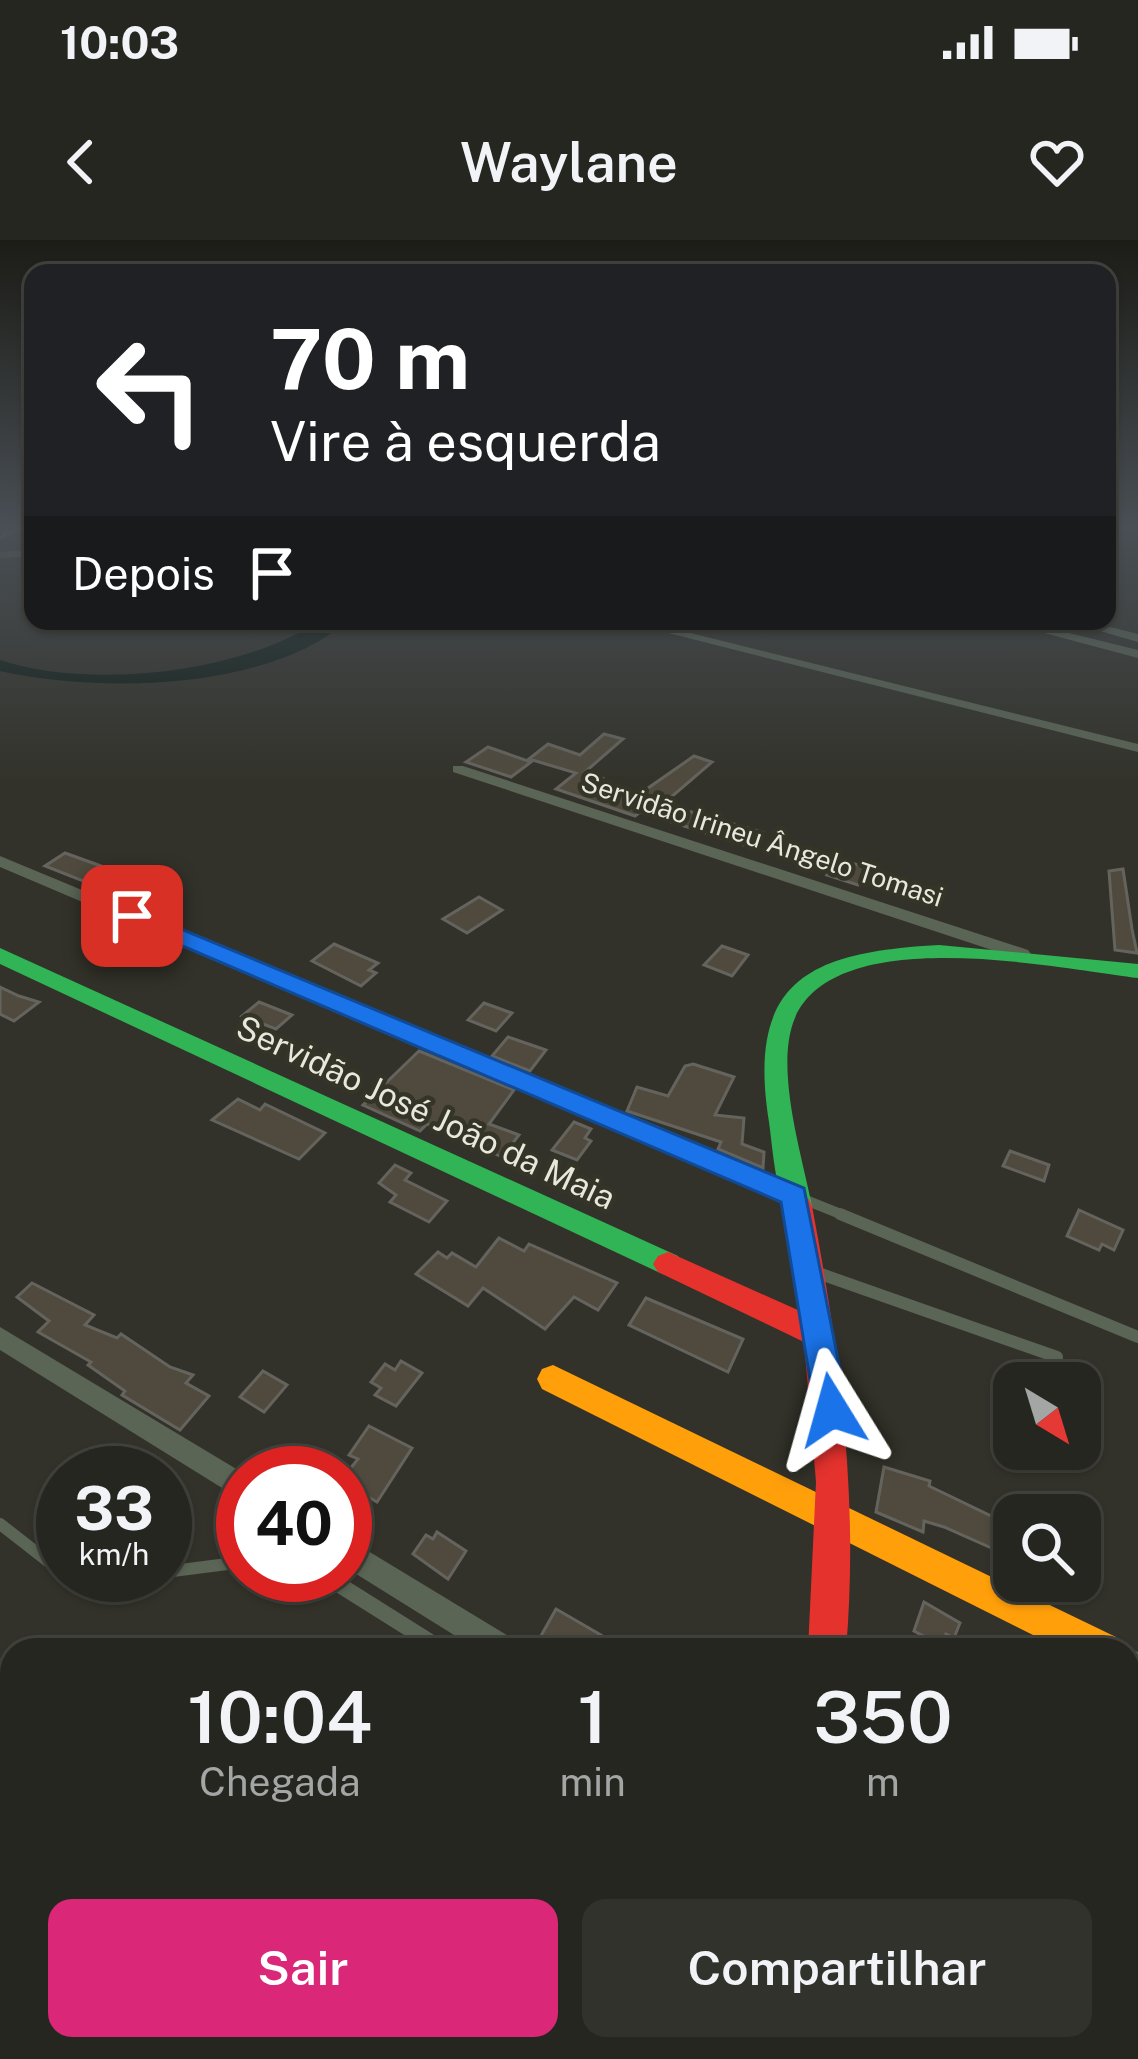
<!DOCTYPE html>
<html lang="pt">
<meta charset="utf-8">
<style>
:root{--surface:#262620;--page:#32322d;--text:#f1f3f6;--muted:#a4a5a5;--line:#42433e;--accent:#db2777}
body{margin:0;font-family:"Public Sans",sans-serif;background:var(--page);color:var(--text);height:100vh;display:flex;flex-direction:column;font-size:45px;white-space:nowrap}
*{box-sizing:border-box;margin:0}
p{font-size:39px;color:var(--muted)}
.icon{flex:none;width:66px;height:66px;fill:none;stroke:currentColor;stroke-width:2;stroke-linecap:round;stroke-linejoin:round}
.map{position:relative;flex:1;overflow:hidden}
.details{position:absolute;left:0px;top:1398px;width:1140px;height:423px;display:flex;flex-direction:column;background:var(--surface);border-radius:36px 36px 0 0;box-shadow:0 3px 9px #0004,0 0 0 3px var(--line)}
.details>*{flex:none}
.top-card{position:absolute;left:24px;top:24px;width:1092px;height:366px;border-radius:24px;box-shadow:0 3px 9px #0004,0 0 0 3px var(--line);background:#202124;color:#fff;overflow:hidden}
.needle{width:78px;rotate:142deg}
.buttons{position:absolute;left:993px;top:1122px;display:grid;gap:24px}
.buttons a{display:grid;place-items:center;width:108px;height:108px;border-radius:24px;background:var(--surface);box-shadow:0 3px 9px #0004,0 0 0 3px var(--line);font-size:60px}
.speed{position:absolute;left:36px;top:1206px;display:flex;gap:24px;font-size:60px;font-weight:700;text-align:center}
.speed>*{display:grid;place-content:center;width:156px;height:156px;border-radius:50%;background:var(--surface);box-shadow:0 3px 9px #0004,0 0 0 3px var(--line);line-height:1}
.speed small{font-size:30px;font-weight:400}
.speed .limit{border:18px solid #d22;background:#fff;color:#111}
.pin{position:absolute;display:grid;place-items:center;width:102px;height:102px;color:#fff;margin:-51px;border-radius:24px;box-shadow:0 6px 18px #0006}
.me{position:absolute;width:132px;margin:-66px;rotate:352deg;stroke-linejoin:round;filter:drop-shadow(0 0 9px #0008)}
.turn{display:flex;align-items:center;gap:42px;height:252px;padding:0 48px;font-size:54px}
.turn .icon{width:156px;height:156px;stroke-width:2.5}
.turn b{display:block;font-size:84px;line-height:102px}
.then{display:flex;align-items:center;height:114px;padding:0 48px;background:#0003;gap:24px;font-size:45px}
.eta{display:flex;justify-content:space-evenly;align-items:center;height:204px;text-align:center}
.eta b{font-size:72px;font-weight:600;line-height:84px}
.action{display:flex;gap:24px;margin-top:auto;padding:24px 48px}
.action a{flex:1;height:138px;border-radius:24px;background:var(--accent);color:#fff;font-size:48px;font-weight:600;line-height:138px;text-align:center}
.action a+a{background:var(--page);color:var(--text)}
.status{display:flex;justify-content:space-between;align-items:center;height:84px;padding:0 60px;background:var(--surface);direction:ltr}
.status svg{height:33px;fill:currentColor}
header{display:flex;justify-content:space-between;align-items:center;height:156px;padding:0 48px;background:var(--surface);font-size:54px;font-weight:600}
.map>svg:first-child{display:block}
.water{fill:#0e1d17}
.building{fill:#4f4a3d;stroke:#65635d;stroke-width:3}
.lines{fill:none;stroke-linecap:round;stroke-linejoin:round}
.lane-far3{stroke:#5a6555;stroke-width:6}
.lane-far2{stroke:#5a6555;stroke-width:10}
.lane-far1{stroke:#5a6555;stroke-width:12}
.lane{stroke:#5a6555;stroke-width:16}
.street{fill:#5a6555;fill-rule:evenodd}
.fast{fill:#30b455;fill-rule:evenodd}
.slow{fill:#ff9f0a;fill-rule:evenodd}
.jam{fill:#e5322d;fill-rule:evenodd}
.route{fill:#1a73e8;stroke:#114b97;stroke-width:3}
.labels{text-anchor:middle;stroke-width:9;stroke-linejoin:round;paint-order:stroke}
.far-street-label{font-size:27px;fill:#e8e8df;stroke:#353527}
.street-label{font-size:33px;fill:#e8e8df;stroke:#353527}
</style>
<div class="status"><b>10:03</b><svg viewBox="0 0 49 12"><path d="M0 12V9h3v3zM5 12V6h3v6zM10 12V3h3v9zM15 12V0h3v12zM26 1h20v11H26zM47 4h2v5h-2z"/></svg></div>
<header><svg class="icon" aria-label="back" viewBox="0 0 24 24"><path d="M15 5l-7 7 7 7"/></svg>Waylane<svg class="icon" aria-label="heart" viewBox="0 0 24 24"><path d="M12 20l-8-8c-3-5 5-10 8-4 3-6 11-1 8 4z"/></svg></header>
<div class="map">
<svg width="1138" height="1819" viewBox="0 0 1138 1819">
<rect width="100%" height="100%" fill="#32322a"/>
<path class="water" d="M319,381H347C268,451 98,453 0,431V420C89,450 241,433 319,381Z"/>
<g class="building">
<polygon points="604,494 623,499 585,532 602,538 596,543 638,555 694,516 712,522 663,564 762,592 747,606 640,572 635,576 556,549 576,533 529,519 548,504 580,515"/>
<polygon points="488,507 531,522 511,537 466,522"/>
<polygon points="65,613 126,635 106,650 45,626"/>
<polygon points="840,619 858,625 871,629 858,645 827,635"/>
<polygon points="1123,629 1132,689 1137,713 1115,710 1109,631"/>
<polygon points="479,657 502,670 467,693 443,679"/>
<polygon points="334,704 378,723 369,730 376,733 361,746 312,721"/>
<polygon points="722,706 748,715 732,736 704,725"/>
<polygon points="0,747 19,756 39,762 14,781 0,774"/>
<polygon points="259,762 292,775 276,789 242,776"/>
<polygon points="484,763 512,773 496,791 468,780"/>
<polygon points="508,797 546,810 530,831 492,816"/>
<polygon points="419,811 514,850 489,884 519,895 502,917 427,884 420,891 363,865"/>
<polygon points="693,824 734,837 715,875 744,878 742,904 764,912 763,928 718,909 721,902 627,871 637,847 668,856 685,826"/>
<polygon points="238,859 260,870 265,864 325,893 299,919 212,880"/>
<polygon points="574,882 591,889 585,898 591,901 577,920 552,910"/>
<polygon points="1010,911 1049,925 1044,941 1003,926"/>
<polygon points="395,925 411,933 405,940 447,961 429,982 390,962 396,955 379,943"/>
<polygon points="1079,970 1123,990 1114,1010 1102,1004 1099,1010 1067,996"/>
<polygon points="499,998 524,1011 529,1004 617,1043 598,1070 574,1057 545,1089 483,1048 468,1066 416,1034 438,1012 447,1018 452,1013 476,1027"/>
<polygon points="32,1043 94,1075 85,1085 117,1098 121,1094 170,1127 193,1135 186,1143 209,1156 180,1190 122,1155 125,1151 88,1125 91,1122 38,1092 49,1081 17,1057"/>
<polygon points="646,1058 743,1099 728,1132 629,1085"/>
<polygon points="401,1121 422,1133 396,1166 375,1155 381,1148 371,1142 385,1124 395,1130"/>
<polygon points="263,1131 287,1145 264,1172 240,1157"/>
<polygon points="369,1186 412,1208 377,1262 370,1258 359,1272 345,1263 345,1235 358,1219 349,1215"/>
<polygon points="884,1227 930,1241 929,1246 1014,1287 1014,1318 944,1287 924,1281 923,1292 876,1272"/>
<polygon points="437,1292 466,1311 448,1339 413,1314 426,1295 433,1299"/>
<polygon points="924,1362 960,1383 954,1398 946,1394 942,1406 914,1391"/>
<polygon points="556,1369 601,1395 593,1410 533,1410"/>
</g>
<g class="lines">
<polyline class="lane-far3" points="0,315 33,313"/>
<polyline class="lane-far2" points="803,959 848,977"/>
<g class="lane-far1">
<polyline points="840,974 1138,1097"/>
<polyline points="818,1033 1057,1117"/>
<polyline points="0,1284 63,1333"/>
<polyline points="165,1332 243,1322"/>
<polyline points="69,1335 89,1341 143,1335"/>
<polyline points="315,1335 345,1347"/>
</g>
<polyline class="lane" points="338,1344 443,1410"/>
<g class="street">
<polygon points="621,381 642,381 1138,504 1138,512"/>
<polygon points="999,381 1020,381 1138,410 1138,418"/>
<polygon points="1066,381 1086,381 1138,394 1138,402"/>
<polygon points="453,526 463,526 1028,710 1031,714 1022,720 1016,718 453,532"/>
<polygon points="0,616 802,949 805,955 802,961 786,961 0,627"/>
<polygon points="0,1087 243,1233 243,1261 0,1110"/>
<polygon points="345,1297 515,1400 520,1410 478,1410 345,1327"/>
<polygon points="1128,1408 1138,1412 1138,1443 1128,1439 1128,1410 1124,1410"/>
<polygon points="676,1809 712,1809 708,1819 672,1819"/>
</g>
<g class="fast">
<path d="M939,705L1138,724V738C1056,728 829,680 793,783C776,833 802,915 812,966L808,974H788C775,948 773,911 769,882C746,739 811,712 939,705Z"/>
<polygon points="0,708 678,1016 683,1024 678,1032 668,1036 658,1032 0,724"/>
</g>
<g class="slow">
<polygon points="3,289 23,289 0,299"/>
<polygon points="553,1125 1116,1397 1122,1410 1063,1410 542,1149 537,1139 542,1129"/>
</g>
<path class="jam" d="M798,955L808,958L812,966C840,1114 859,1258 846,1410H808L816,1242L804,1102L658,1032L653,1024L658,1016L668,1012L800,1071L784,966L788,958Z"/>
</g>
<linearGradient id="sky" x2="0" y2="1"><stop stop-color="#1c1c17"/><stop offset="0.53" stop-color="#494f55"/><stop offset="1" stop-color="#494f55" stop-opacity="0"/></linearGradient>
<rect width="1138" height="544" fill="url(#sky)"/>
<polygon class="route" points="124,672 140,672 804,948 848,1170 843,1180 832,1185 820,1180 815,1170 781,962 124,681"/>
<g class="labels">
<g class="far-street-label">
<text transform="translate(762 600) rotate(18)" y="9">Servidão Irineu Ângelo Tomasi</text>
</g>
<g class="street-label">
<text transform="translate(426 872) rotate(25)" y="12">Servidão José João da Maia</text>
</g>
</g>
</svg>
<div class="buttons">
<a><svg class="needle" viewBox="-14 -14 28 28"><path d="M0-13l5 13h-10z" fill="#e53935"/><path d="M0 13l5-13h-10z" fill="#a4a5a5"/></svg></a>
<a><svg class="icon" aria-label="search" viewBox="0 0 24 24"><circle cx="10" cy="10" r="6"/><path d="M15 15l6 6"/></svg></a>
</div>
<div class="speed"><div>33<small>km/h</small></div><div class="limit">40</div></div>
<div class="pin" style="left:132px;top:676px;background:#d93025"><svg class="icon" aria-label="arrive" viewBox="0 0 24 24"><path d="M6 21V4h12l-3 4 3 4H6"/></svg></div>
<svg class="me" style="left:832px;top:1170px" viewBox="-20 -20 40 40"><path d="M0-17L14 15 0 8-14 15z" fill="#1a73e8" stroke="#fff" stroke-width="4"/></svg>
<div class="top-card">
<div class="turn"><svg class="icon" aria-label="left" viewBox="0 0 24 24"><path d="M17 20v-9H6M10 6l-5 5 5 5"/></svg><div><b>70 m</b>Vire à esquerda</div></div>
<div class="then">Depois<svg class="icon" aria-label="arrive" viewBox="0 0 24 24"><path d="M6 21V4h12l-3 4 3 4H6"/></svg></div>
</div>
<section class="details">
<div class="eta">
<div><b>10:04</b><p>Chegada</p></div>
<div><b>1</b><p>min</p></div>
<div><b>350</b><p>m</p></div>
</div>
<div class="action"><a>Sair</a><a>Compartilhar</a></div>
</section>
</div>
